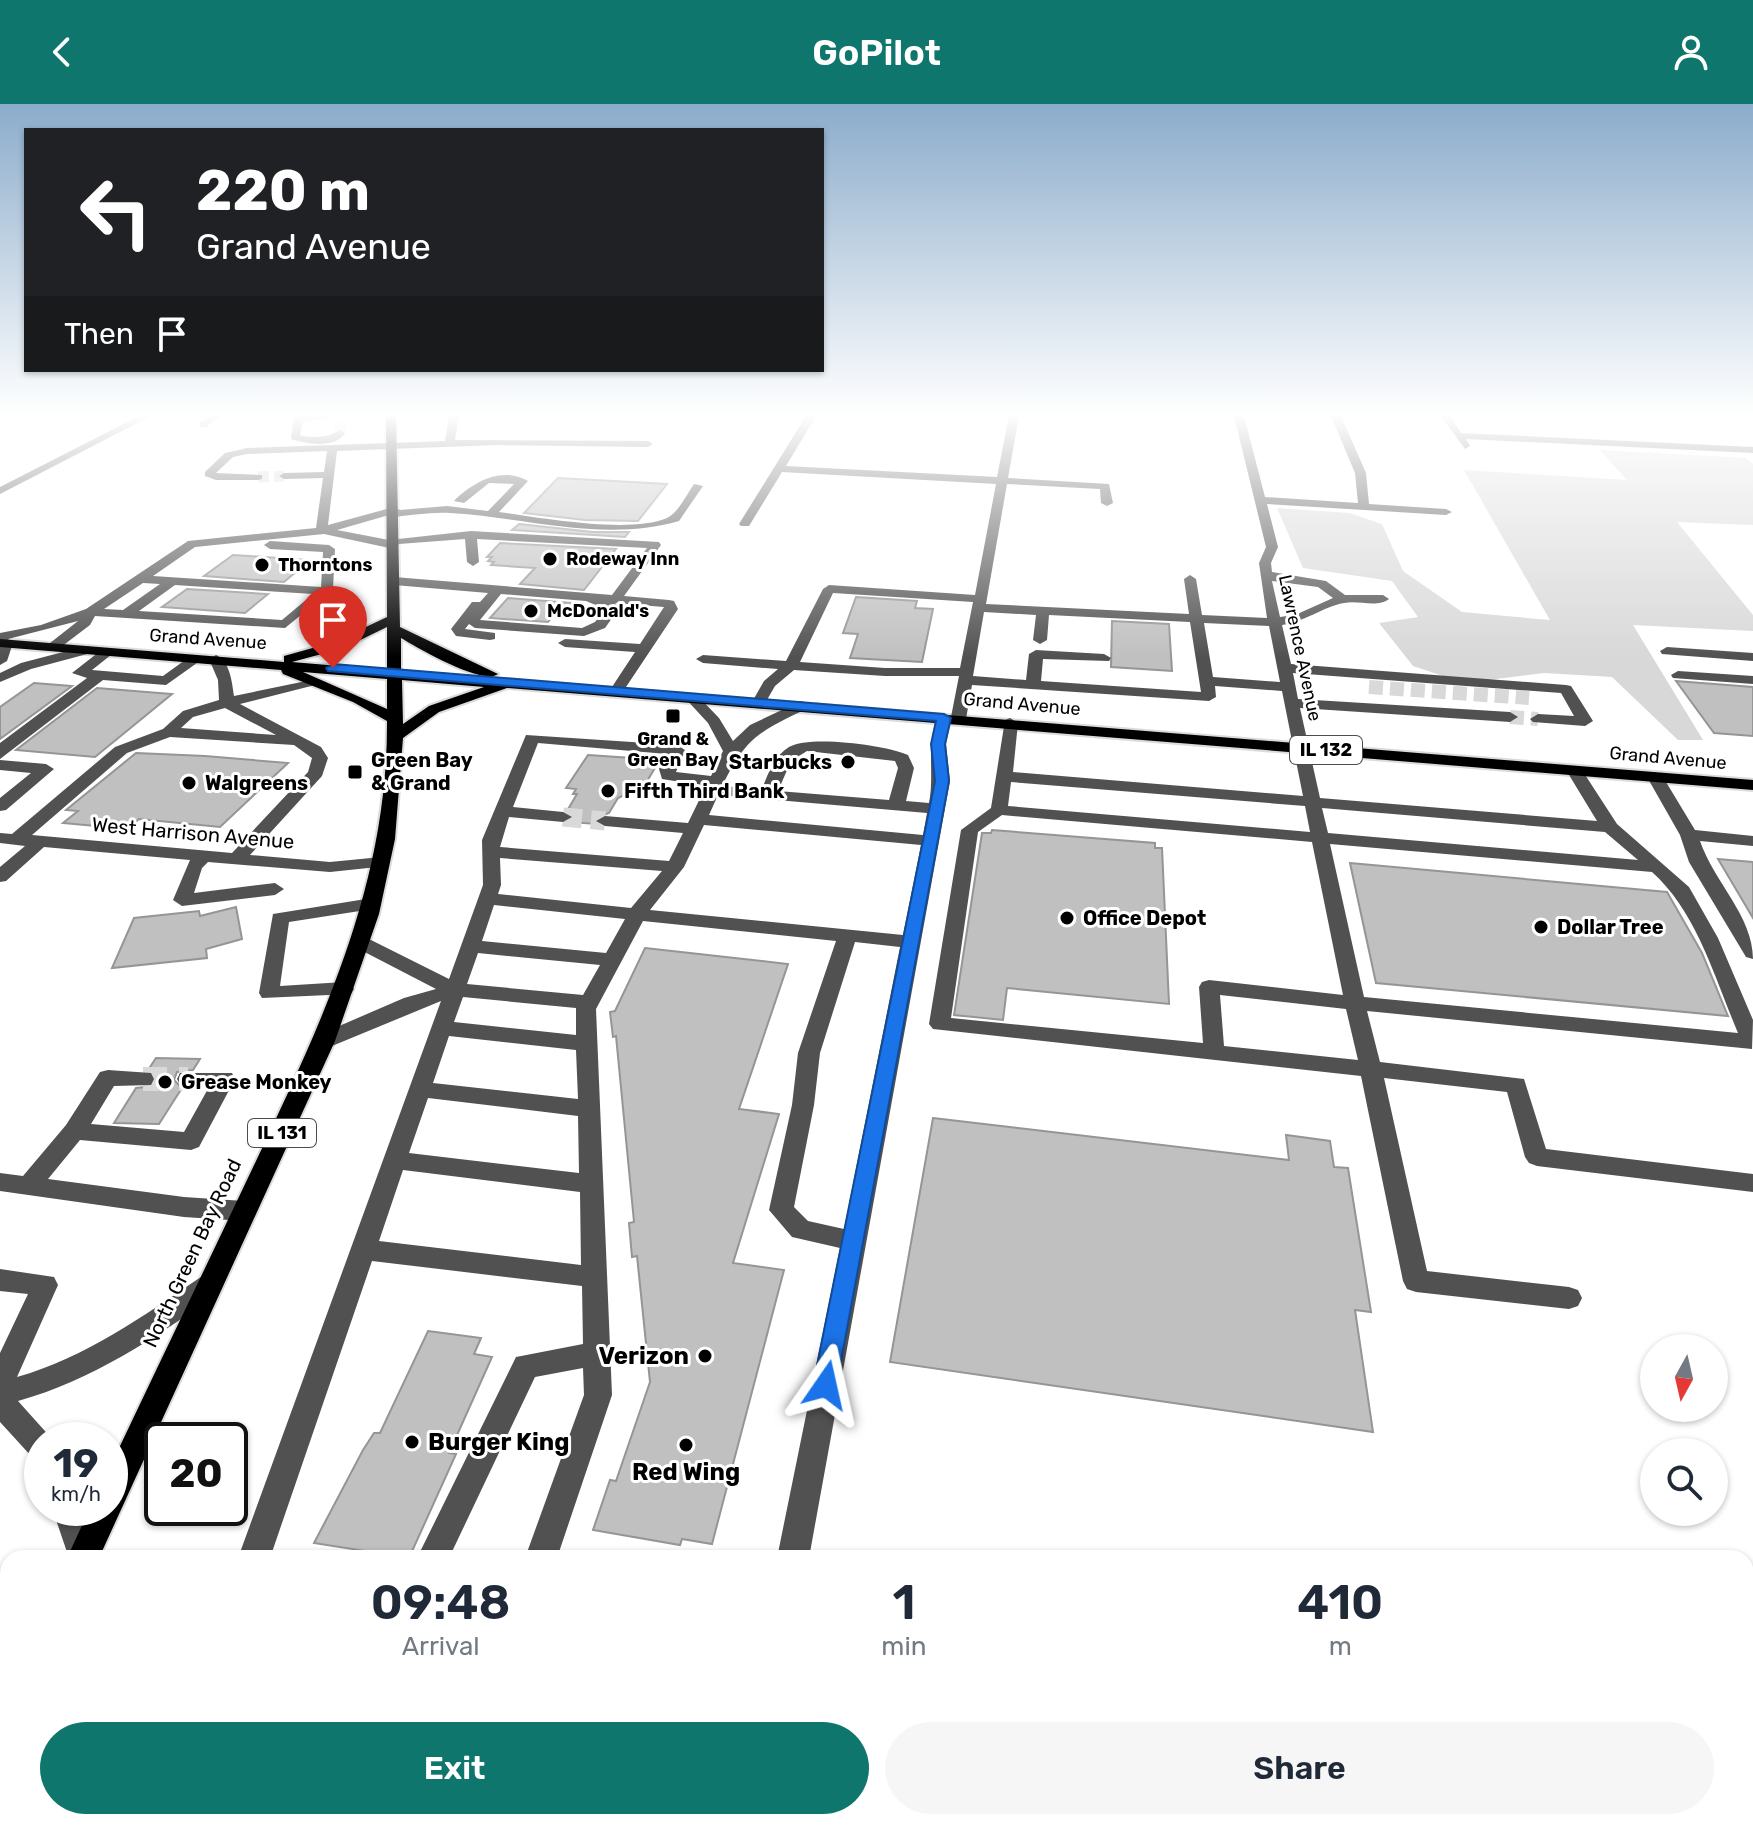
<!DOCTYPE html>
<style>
:root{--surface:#fff;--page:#f6f6f7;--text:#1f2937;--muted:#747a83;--accent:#0f766e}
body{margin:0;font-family:Rubik,sans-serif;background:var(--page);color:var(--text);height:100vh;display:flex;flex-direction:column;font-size:30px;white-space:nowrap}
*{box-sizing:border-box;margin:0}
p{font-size:26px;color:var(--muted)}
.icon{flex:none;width:44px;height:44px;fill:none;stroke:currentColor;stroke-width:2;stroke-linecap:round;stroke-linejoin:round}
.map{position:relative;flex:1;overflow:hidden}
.side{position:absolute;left:0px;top:1446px;width:1754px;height:280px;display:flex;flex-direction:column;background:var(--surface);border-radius:24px 24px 0 0;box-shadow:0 2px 6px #0004}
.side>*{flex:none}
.guide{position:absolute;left:24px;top:24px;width:800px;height:244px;border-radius:0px;box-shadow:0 2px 6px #0004;background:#202124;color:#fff;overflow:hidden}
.needle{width:52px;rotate:188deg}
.fabs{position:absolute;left:1640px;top:1230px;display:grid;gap:16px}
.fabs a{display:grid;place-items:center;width:88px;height:88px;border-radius:50%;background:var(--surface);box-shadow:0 2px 6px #0004;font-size:40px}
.speed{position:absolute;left:24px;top:1318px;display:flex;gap:16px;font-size:40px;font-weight:700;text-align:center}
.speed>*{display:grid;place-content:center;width:104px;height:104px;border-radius:50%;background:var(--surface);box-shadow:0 2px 6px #0004;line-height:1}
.speed small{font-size:20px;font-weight:400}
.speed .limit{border:4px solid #111;border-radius:12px;background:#fff;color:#111}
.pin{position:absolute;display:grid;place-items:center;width:68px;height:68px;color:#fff;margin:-82px -34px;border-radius:50% 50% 50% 0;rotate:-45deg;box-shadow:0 0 8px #0007}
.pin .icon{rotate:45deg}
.me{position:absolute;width:88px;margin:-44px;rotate:11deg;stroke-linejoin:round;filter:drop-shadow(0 0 6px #0008)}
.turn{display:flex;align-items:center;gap:28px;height:168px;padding:0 40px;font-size:36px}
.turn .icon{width:104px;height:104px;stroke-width:2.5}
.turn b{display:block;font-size:56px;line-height:68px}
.then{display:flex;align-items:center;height:76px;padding:0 40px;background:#0003;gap:16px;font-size:30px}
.eta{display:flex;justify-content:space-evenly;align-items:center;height:136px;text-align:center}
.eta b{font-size:48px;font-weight:600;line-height:56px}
.button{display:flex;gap:16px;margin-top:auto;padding:16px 40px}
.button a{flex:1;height:92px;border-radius:48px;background:var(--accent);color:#fff;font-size:32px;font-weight:600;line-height:92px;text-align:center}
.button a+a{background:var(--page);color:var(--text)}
header{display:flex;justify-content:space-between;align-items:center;height:104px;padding:0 40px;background:var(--accent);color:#fff;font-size:36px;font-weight:600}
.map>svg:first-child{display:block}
.green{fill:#d8d8d8}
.building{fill:#c0c0c0;stroke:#959595;stroke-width:2}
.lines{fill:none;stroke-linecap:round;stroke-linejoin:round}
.minor-tunnel-far3{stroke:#d9d9d9;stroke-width:11;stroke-dasharray:11 5;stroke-linecap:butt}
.minor-tunnel-far2{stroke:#d9d9d9;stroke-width:14;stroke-dasharray:14 7;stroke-linecap:butt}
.minor-tunnel-far1{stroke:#d9d9d9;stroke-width:19;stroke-dasharray:19 9;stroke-linecap:butt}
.minor-tunnel{stroke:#d9d9d9;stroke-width:24;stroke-dasharray:24 12;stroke-linecap:butt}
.major-casing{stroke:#dbdbdb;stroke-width:4}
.minor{fill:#515151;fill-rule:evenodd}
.major{fill:#000;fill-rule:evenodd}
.route{fill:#1a73e8;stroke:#114b97;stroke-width:2}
.poi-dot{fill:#000;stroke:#fff;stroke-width:3}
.labels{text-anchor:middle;stroke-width:6;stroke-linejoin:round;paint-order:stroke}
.far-poi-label{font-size:18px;font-weight:bold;fill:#000;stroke:#fff;text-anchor:start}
.far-street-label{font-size:18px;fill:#000;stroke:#fff}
.shield{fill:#fff;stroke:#4c4c4c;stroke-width:2}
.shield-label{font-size:18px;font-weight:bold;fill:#000}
.poi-label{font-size:20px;font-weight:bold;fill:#000;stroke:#fff;text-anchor:start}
.street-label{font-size:20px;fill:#000;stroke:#fff}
.near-poi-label{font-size:24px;font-weight:bold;fill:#000;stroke:#fff;text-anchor:end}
</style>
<header><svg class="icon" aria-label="back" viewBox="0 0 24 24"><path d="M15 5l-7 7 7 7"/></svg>GoPilot<svg class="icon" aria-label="person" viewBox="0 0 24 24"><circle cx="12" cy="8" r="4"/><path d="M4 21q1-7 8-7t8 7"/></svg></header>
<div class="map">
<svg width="1753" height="1726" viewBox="0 0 1753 1726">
<rect width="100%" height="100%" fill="#fff"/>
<polygon class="green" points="1600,346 1746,354 1753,360 1753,421 1677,418 1753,511 1753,527 1633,521 1703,636 1678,636 1612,573 1544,569 1464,579 1413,562 1379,519 1418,513 1392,477 1303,464 1277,404 1349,409 1382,420 1403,467 1462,508 1550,516 1464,366 1627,376"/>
<g class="building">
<polygon points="558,374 667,380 638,417 585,416 524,409"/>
<polygon points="519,420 593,428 629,428 625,433 512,426"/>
<polygon points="500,439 616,445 584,486 520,480 535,464 491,461 494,458 488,457 492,453 487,453"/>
<polygon points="233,451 310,456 284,478 204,472"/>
<polygon points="187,485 268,490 245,509 162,503"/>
<polygon points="856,493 917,497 915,504 933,505 922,558 850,554 858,530 843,529"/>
<polygon points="508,494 573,499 563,511 554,511 548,518 490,514"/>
<polygon points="1112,517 1169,520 1172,567 1111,563"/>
<polygon points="1676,577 1753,583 1753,632 1714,629"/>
<polygon points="34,579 72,582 0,635 0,603"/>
<polygon points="97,584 172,590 95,653 16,646"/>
<polygon points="136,649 205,652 288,659 220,723 139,715 128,725 63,719 78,707 66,706"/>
<polygon points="588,651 647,655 659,657 639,691 626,690 618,694 609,709 595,714 596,720 569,718 575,712 567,707 577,690 573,690 576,685 566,684"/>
<polygon points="992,726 1155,739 1155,744 1162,744 1169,900 1007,884 1003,916 954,911 982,729 991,729"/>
<polygon points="1718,755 1753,758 1753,814"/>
<polygon points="1350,759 1667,788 1702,849 1728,912 1376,879"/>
<polygon points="236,803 242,835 206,845 207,854 112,864 134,814 199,807 200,812"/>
<polygon points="645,844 788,860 739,1005 779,1010 733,1159 784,1166 712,1440 682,1435 680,1441 593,1426 610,1376 616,1377 650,1278 637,1152 632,1153 629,1119 634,1118 616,932 613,933 610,908 615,907"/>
<polygon points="156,954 200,955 193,966 177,968 174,976 182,984 159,1020 114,1019 136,984 154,982 157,974 148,966"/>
<polygon points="933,1014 1289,1056 1286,1031 1330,1037 1334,1063 1348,1064 1371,1208 1355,1206 1373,1328 890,1258"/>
<polygon points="428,1227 481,1234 474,1250 492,1253 449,1349 456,1350 409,1454 314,1439 363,1346 374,1329 380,1329"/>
</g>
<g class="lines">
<g class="minor-tunnel-far3">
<polyline points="340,329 341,314"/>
<polyline points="258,373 284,372"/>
</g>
<g class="minor-tunnel-far2">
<polyline points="1369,583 1529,594"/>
<polyline points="1510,613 1538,615"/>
</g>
<polyline class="minor-tunnel-far1" points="563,713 605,717"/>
<polyline class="minor-tunnel" points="143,975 188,975"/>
<defs>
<g id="major">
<path d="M386,312H396L400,523L498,570C483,582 418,544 401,534V567L1753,676V686L507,584L439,608L403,634L395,735L379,810L335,937L99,1454H67L90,1404H110V1363C155,1268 201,1173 246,1078C317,928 388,787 387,617L353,598L283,570L281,566L0,543V535L284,558V552L334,538L387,513ZM387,523V566L292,558L344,544ZM303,568L387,575V605ZM402,576L484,583L429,602L403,620Z"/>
<polygon points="8,1599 8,1647 0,1650 0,1602"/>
</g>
</defs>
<use href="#major" class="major-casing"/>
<g class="minor">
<polygon points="139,312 151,312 0,390 0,383"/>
<polygon points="210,312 221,312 206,323 200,323 200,319"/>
<path d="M294,312H337L303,318L300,331C315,335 329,333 340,326L345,329C335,345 307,340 291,335Z"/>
<path d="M449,312H459L455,336L648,337L653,340L648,343L496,341L337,347L328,421L394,403L400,406L447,402L488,407L514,380L489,379L464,399L454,397C473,378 502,362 528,377L499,408C541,414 630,430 667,414C678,409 687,390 694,380L703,382L679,417C603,439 526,413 450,409C431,408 413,411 394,413L389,411L337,426L389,436L471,427L659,438L661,441L624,492L669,496L674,497L678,505L622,589H612L610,586L635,548L565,543L558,539L565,535L640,540L664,503L615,499L620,503L605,524L584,532L475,524L469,520L465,525L495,529V535L490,536L456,532L451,525L472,498H480L488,489L394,481L388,477L394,473L612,491L647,444L477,435L479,458L473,462L467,458L465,435L399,440L394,445L324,430L195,443L153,472L321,483L323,448L270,445L264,441L270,437L329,441L335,445L333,485L285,524L95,512L90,521L57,546L45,543L78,517L8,535L13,539L7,557L0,561V529L41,521L86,505L188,437L316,424L323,374L284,375L279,372L284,369L324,368L327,347L247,350L233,353L216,369L262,371V375L258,376H216L205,372V368L225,349L247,344L445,337ZM143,479L160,480L123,506L104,505ZM175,481L313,490L282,516L139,507ZM501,490L586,497L605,505L595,518L582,524L480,516Z"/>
<path d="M806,312H816L786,362L997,373L1009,312H1019L1008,374L1109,380L1113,399L1107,402L1101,399L1100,385L1007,380L986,500L1189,510L1184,475L1190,471L1196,475L1202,511L1267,514L1259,459L1266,443L1234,312H1244L1265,393L1358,399L1355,369L1331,312H1341L1366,369L1369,400L1446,405L1452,408L1446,411L1267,400L1278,443L1271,459L1272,468L1326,477L1345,491H1383L1389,495C1377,504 1359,496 1344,499C1322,503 1305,518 1282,521L1291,560L1566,581L1571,582L1593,617L1585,622L1533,618L1530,615L1538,610L1574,612L1561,589L1293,569L1298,595L1510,608L1518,613L1510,618L1300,604L1320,694L1597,717L1566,666L1568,663H1580L1617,720L1689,783L1718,834L1753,916L1752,945L1367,907L1380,958L1524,975L1546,1045L1753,1070V1088L1537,1062L1529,1059L1525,1053L1507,988L1384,974L1427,1167L1569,1183L1578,1186L1582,1194L1578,1202L1569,1205L1416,1188L1407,1185L1403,1177L1361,972L933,925L929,920L961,726L991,704L1005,616L1010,614L1018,619L1013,668L1303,692L1282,587L1215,582L1216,593L1209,597L972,581L966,615L958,620L951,616L946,640L950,677L809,1454H777L840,1144L792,1133L769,1106L792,1001L798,949L836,837L643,817L596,905L612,1291L557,1454H525L584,1291L583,1264L535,1273L449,1454H417L516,1253L583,1240L582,1182L372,1157L270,1454H238L441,897L332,942H316L313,937L316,932L404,894L436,885L353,842L350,838L353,834H367L449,875L483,781L482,736L526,631L677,641L685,646L676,668L711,672L723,647L708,619L684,593L686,590H696L719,614L733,637L750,621L801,597L806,599V605C759,628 746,633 722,682L762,685C768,670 774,652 789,643C810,631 885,641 908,651L914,664L906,697L929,699C935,670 925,638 939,611L951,613L959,572H885L794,566L775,582L764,601L759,602L752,598L764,577L778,565L703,559L696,555L703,551L786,557L823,485L829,481L975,491L996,380L782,368L749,422H741L739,420ZM1272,477L1318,483L1333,494L1295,511L1280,513ZM833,489L973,498L960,564H885L800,558ZM984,508L1036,511L1033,536L1040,540L1047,536L1049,511L1190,518L1201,588L1041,577L1043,555L1109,557L1111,554L1104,550L1036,546L1029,550L1026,576L973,572ZM1204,519L1269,522L1280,578L1213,573ZM538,639L667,650L659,665L662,675L706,682L688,719L605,712L596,717L605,722L683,729L669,757L500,743L509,713L563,718L572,713L563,708L513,703ZM807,647L895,657L898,664L889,696L778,687L791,657ZM1011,678L1305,702L1310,728L1008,702ZM718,691L927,709L923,731L709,711ZM1322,704L1605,728L1638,756L1328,729ZM1002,711L1312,738L1343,891L1209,876L1202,878L1199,883L1203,939L951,914L978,728ZM704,721L921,741L903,831L650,806L684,763ZM1330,740L1652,768C1697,808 1715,875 1738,929L1364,893ZM500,754L662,767L631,804L498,790L501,781ZM494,801L625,815L606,849L482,837ZM855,838L900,843L844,1125L808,1117L794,1103L814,1001L820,949ZM478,849L600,861L583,891L467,880ZM1220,891L1346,905L1358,956L1224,942ZM463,893L576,904V931L454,918ZM449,932L576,946L578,995L433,979ZM428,994L578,1012L579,1069L409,1049ZM403,1066L580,1088L581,1161L379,1137Z"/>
<polygon points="1441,312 1450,312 1461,329 1753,343 1753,349 1466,335 1470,342 1465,345"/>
<polygon points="86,542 91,543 91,549 31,565 0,578 0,569 21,559"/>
<polygon points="1667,543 1753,549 1753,557 1662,550 1660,547"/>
<polygon points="104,544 116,547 92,566 163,572 192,551 204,554 166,581 103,576 0,655 0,639 87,574 72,569"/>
<path d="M216,551C230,557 232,578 234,592L316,575L323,579L240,600L321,643L328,654L322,672L250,751L330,758L381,753L390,758L387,762L330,768L208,758L202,764L194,789L275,779L284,785L275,791L182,802L173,796L190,756L44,743L6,777L0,778V763L25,742L0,739V729L12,730L115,643L163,625L183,607L219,596L218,576L209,555ZM225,604L276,631L181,624L193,613ZM170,633L294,641L312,654L308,668L232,749L32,731L127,649Z"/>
<polygon points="1678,567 1753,572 1753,580 1673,574 1671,571"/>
<polygon points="0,656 46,660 54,665 6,706 0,707 0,694 31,669 0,666"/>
<path d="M1655,668L1663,673L1695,726L1753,732V742L1700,737C1714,778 1753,812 1753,855L1746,853L1689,758L1680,731L1647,673Z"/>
<polygon points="372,794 381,800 379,804 289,818 280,882 344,878 351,880 354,885 351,890 262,894 259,889 273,810"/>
<polygon points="108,966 151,969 154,975 151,981 114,982 91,1020 184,1028 209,983 180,981 177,975 180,969 232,969 235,975 199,1043 191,1046 80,1036 48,1075 184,1093 244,1097 253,1100 256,1107 253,1114 244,1117 184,1113 0,1087 0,1069 23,1072 66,1021 100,968"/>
<path d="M0,1165L54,1173L58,1181L17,1273C85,1254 143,1212 201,1173L210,1170L219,1173L223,1181L219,1189C156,1233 93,1276 18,1297L53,1336H42V1357L32,1353L0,1318V1249L28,1190L0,1187Z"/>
<polygon points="52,1404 82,1404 99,1454 69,1454"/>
<polygon points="0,1684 8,1684 8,1718 13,1718 0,1720"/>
<polygon points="420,1718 479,1718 476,1726 417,1726"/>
<polygon points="597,1718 633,1718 632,1726 596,1726"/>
<polygon points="756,1718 792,1718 791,1726 755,1726"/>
<rect x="903" y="1718" width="36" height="8"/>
<polygon points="1032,1718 1068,1718 1069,1726 1033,1726"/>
<polygon points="1179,1718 1215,1718 1216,1726 1180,1726"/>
<polygon points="1327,1718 1363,1718 1365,1726 1329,1726"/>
</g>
<use href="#major" class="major"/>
</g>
<linearGradient id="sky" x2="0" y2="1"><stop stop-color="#8baccb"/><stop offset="0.56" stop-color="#fff"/><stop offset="1" stop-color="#fff" stop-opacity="0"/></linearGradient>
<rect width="1753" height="554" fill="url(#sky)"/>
<polygon class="route" points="333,560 944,610 951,614 945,640 949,677 835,1289 826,1292 817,1289 813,1281 935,677 931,640 936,617 328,567 326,564"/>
<g class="poi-dot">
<circle cx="550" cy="455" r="8"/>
<circle cx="262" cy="461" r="8"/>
<circle cx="531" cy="507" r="8"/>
<rect x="665" y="604" width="16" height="16" rx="4"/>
<circle cx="848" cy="658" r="8"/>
<rect x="347" y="660" width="16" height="16" rx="4"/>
<circle cx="189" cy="679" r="8"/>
<circle cx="608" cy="687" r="8"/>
<circle cx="1067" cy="814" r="8"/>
<circle cx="1541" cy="823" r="8"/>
<circle cx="165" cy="978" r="8"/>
<circle cx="705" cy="1252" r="8"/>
<circle cx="412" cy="1338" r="8"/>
<circle cx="686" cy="1341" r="8"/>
</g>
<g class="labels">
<g class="far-poi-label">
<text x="566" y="461">Rodeway Inn</text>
<text x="278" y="467">Thorntons</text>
<text x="547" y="513">McDonald's</text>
<text x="673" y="641" text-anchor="middle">Grand &amp;<tspan x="673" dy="21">Green Bay</tspan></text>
</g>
<g class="far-street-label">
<text transform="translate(208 535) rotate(4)" y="6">Grand Avenue</text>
<text transform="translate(1300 544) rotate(78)" y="6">Lawrence Avenue</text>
<text transform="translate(1022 600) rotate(5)" y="6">Grand Avenue</text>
<text transform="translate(1668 654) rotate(5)" y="6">Grand Avenue</text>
</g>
<g class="shield">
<rect x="1290" y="632" width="72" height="28" rx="6"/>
<rect x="248" y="1015" width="68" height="28" rx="6"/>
</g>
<g class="shield-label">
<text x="1326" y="652">IL 132</text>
<text x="282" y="1035">IL 131</text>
</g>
<g class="poi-label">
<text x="371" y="663">Green Bay<tspan x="371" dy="23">&amp; Grand</tspan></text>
<text x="832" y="665" text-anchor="end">Starbucks</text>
<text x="205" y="686">Walgreens</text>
<text x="624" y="694">Fifth Third Bank</text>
<text x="1083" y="821">Office Depot</text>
<text x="1557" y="830">Dollar Tree</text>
<text x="181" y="985">Grease Monkey</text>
</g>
<g class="street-label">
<text transform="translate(193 729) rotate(5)" y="7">West Harrison Avenue</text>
<text transform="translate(192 1149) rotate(-65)" y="7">North Green Bay Road</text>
</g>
<g class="near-poi-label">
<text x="689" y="1260">Verizon</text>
<text x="428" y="1346" text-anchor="start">Burger King</text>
<text x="686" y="1376" text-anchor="middle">Red Wing</text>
</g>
</g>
</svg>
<div class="fabs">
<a><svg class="needle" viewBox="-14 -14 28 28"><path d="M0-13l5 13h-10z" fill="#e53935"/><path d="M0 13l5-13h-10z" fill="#747a83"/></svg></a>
<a><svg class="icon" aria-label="search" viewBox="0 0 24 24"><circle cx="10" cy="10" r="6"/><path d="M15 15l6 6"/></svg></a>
</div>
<div class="speed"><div>19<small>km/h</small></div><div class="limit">20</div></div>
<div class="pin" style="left:333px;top:564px;background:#d93025"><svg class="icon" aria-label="arrive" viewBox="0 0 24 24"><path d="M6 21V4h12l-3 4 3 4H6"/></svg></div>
<svg class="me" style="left:826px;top:1281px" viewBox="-20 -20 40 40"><path d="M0-17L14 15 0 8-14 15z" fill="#1a73e8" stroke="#fff" stroke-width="4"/></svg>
<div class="guide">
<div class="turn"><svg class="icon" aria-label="left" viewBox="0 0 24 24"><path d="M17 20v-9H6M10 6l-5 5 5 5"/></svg><div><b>220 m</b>Grand Avenue</div></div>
<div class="then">Then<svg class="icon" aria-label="arrive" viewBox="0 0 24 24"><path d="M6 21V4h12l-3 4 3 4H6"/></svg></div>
</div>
<section class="side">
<div class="eta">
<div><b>09:48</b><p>Arrival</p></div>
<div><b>1</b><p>min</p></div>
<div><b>410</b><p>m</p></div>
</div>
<div class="button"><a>Exit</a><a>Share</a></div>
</section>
</div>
